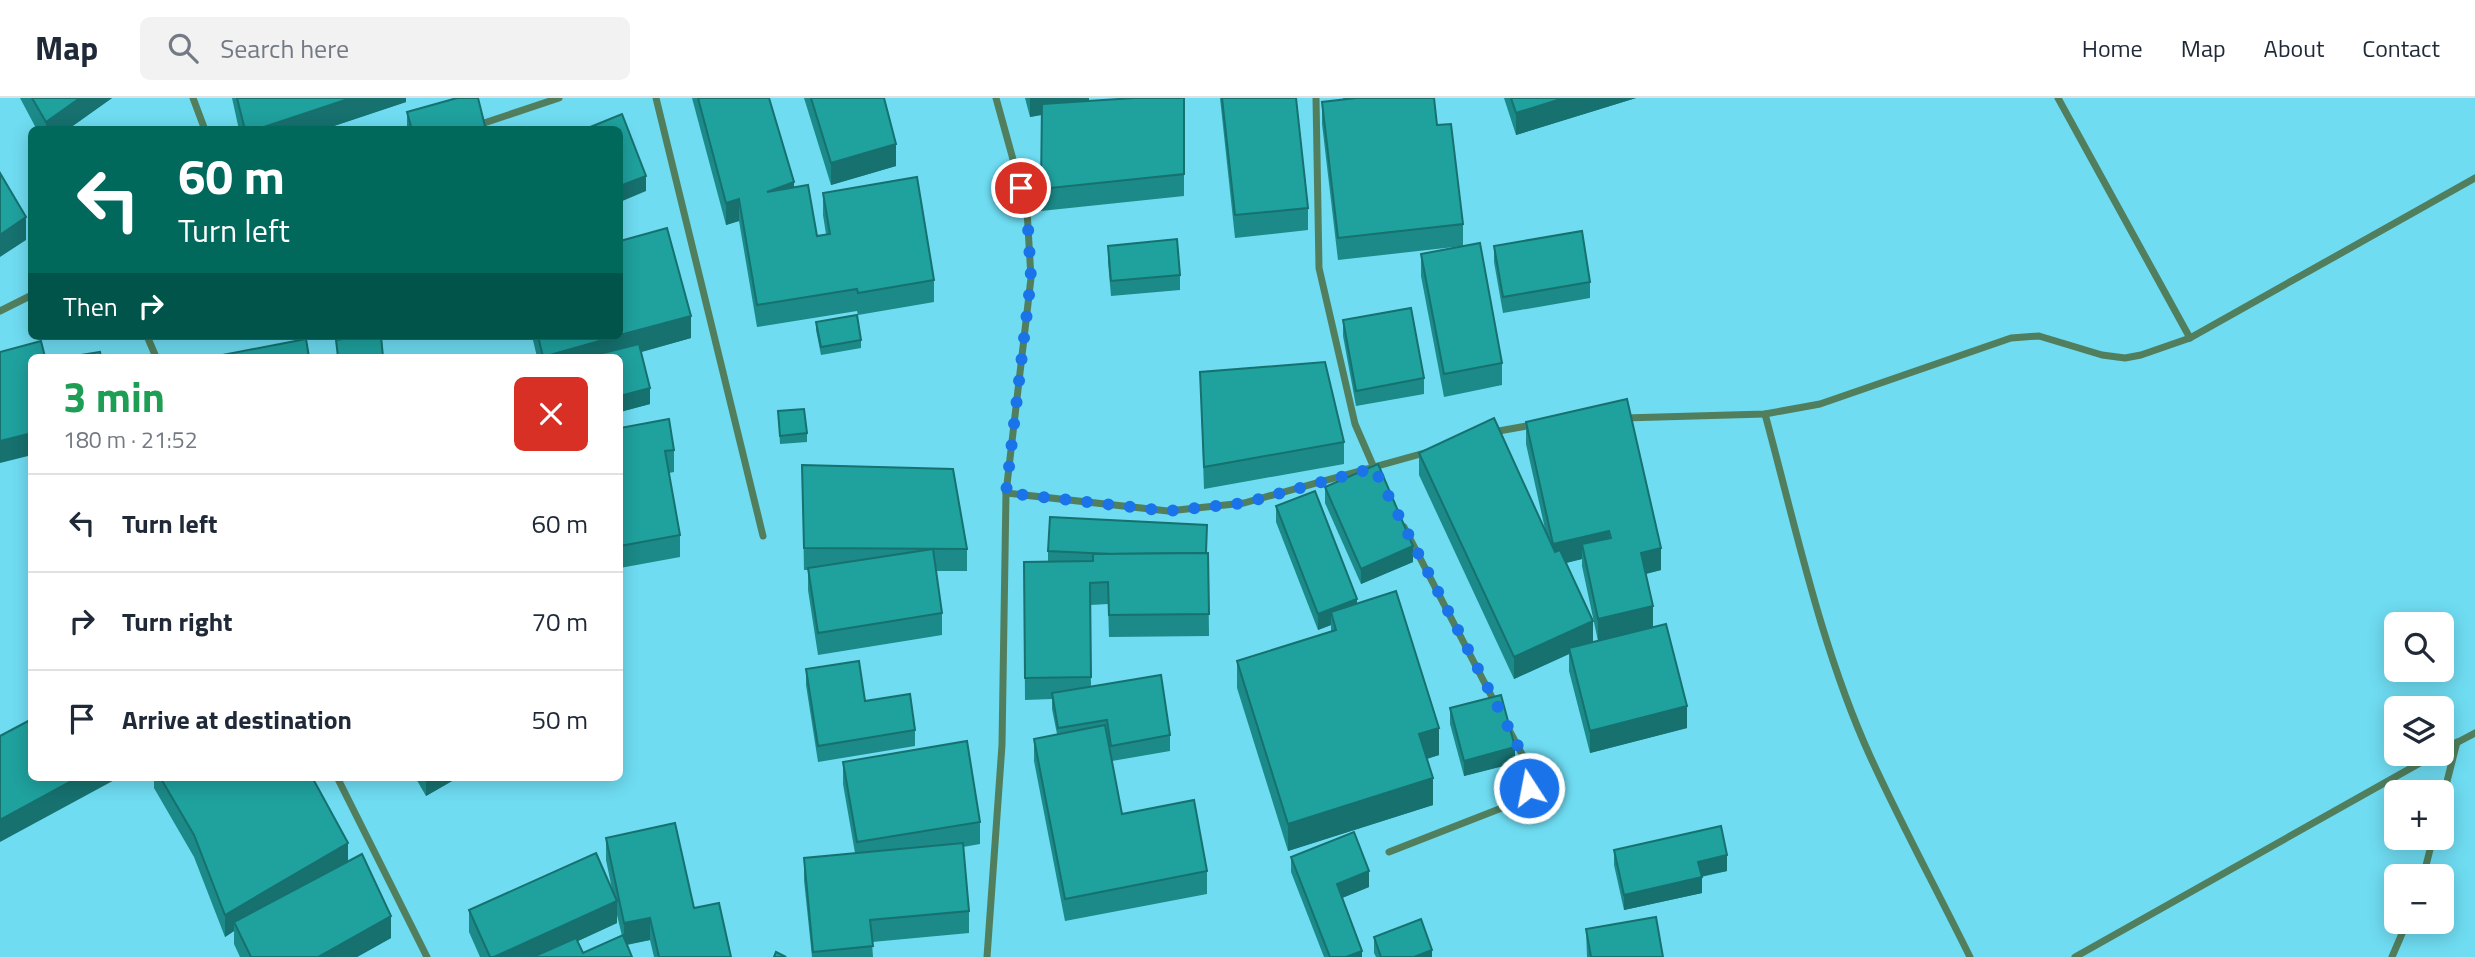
<!DOCTYPE html>
<meta charset="utf-8">
<style>
:root{--surface:#fff;--page:#f2f2f3;--text:#1f2937;--muted:#747a83;--line:#e0e1e3}
body{margin:0;font-family:"Titillium Web",sans-serif;background:var(--page);color:var(--text);height:100vh;display:flex;flex-direction:column;font-size:26px;white-space:nowrap}
*{box-sizing:border-box;margin:0}
p{font-size:23px;color:var(--muted)}
.icon{flex:none;width:38px;height:38px;fill:none;stroke:currentColor;stroke-width:2;stroke-linecap:round;stroke-linejoin:round}
.map{position:relative;flex:1;overflow:hidden}
.sheet{position:absolute;left:28px;top:256px;width:595px;height:427px;display:flex;flex-direction:column;background:var(--surface);border-radius:10px;box-shadow:0 4px 18px #0003}
.sheet>*{flex:none}
.banner{position:absolute;left:28px;top:28px;width:595px;height:214px;border-radius:10px;box-shadow:0 4px 18px #0003;background:#00695c;color:#fff;overflow:hidden}
.controls{position:absolute;left:2384px;top:514px;display:grid;gap:14px}
.controls a{display:grid;place-items:center;width:70px;height:70px;border-radius:10px;background:var(--surface);box-shadow:0 4px 18px #0003;font-size:35px}
.pin{position:absolute;display:grid;place-items:center;width:60px;height:60px;color:#fff;margin:-30px;border:4px solid #fff;border-radius:50%;box-shadow:0 2px 7px #0007}
.me{position:absolute;width:77px;margin:-38px;rotate:349deg;stroke-linejoin:round;filter:drop-shadow(0 0 5px #0008)}
.turn{display:flex;align-items:center;gap:24px;height:147px;padding:0 35px;font-size:32px}
.turn .icon{width:91px;height:91px;stroke-width:2.5}
.turn b{display:block;font-size:49px;line-height:60px}
.then{display:flex;align-items:center;height:66px;padding:0 35px;background:#0003;gap:14px;font-size:26px}
.round{display:grid;place-items:center;flex:none;width:74px;height:74px;border-radius:10px;background:var(--page)}
.headline{display:flex;align-items:center;justify-content:space-between;height:119px;padding:0 35px}
h1{font-size:42px;font-weight:700;line-height:52px;color:#1e9e55}
ul{padding:0;list-style:none}
li{display:flex;align-items:center;gap:21px;height:98px;padding:0 35px;border-top:2px solid var(--line)}
li div{flex:1}
li b{display:block;font-size:26px}
li em{font-style:normal}
header{display:flex;align-items:center;gap:42px;box-sizing:border-box;height:98px;padding:0 35px;background:var(--surface);border-bottom:2px solid var(--line)}
header strong{font-size:33px}
nav{display:flex;gap:38px;margin-inline-start:auto;font-size:24px}
.search{width:490px;height:63px;background:var(--page);display:flex;align-items:center;gap:18px;box-sizing:border-box;padding:0 24px;border-radius:10px;color:var(--muted);font-size:26px}
.map>svg:first-child{display:block}
.lines{fill:none;stroke-linecap:round;stroke-linejoin:round}
.minor{stroke:#517f5e;stroke-width:7}
.wall{fill:#1b8a88;fill-rule:evenodd}
.shaded-wall{fill:#16716f}
.building{fill:#1fa19e;stroke:#16716f;stroke-width:2}
.route{stroke:#1a73e8;stroke-width:12;stroke-dasharray:0 21.6}
</style>
<header>
<strong>Map</strong>
<div class="search"><svg class="icon" aria-label="search" viewBox="0 0 24 24"><circle cx="10" cy="10" r="6"/><path d="M15 15l6 6"/></svg>Search here</div>
<nav><a>Home</a><a>Map</a><a>About</a><a>Contact</a></nav>
</header>
<div class="map">
<svg width="2475" height="859" viewBox="0 0 2475 859">
<rect width="100%" height="100%" fill="#6fdcf2"/>
<g class="lines">
<g class="minor">
<polyline points="193,0 205,32"/>
<polyline points="656,0 763,438"/>
<polyline points="1316,0 1319,170 1355,326 1375,372"/>
<polyline points="2058,0 2190,240"/>
<polyline points="463,32 559,0"/>
<polyline points="0,213 32,197"/>
<polyline points="147,238 156,259"/>
<path d="M1765,316C1796,430 1821,550 1870,658C1901,726 1937,792 1970,859"/>
<polyline points="1624,320 1765,316 1820,306 2011,240 2039,238 2102,257 2125,260 2141,257 2190,240 2475,80"/>
<polyline points="1493,334 1532,327"/>
<polyline points="1006,395 1168,413 1244,405 1428,354"/>
<polyline points="1404,429 1495,605"/>
<polyline points="2441,653 2475,635"/>
<polyline points="337,679 427,859"/>
<polyline points="2441,707 2457,644"/>
<polyline points="1389,754 1512,706 1529,689 1531,673 1507,628"/>
<polyline points="2423,779 2433,740"/>
<polyline points="987,859 1002,647 1006,395 1031,180 1027,112 996,0"/>
<polyline points="2075,859 2436,656"/>
<polyline points="2392,859 2407,824"/>
</g>
</g>
<g class="wall">
<polygon points="20,0 112,0 67,32 37,32"/>
<polygon points="232,0 406,0 406,4 322,32 239,32"/>
<polygon points="692,0 769,0 794,89 817,138 826,136 823,117 823,95 934,182 934,204 858,217 857,213 757,229 739,123 726,127"/>
<polygon points="804,0 884,0 896,68 831,87"/>
<polygon points="1025,0 1089,0 1089,3 1184,0 1184,98 1041,113 1042,17 1030,19"/>
<polygon points="1220,0 1296,0 1308,110 1308,132 1235,140"/>
<polygon points="1343,0 1434,0 1437,27 1463,126 1463,148 1338,162 1322,26 1322,4 1343,2"/>
<polygon points="1504,0 1636,0 1516,37"/>
<polygon points="407,14 486,32 407,32"/>
<polygon points="1108,148 1180,177 1180,192 1111,198 1108,164"/>
<polygon points="1494,148 1590,184 1590,200 1503,215 1494,164"/>
<polygon points="1421,156 1502,265 1502,287 1444,299 1421,178"/>
<polygon points="1343,222 1424,280 1424,296 1356,308 1343,238"/>
<polygon points="816,224 861,242 861,250 821,257 816,232"/>
<polygon points="532,238 620,238 691,240 641,254 650,306 620,314 620,259 537,259"/>
<polygon points="1200,274 1344,344 1344,366 1204,391"/>
<polygon points="778,313 807,335 807,344 780,346"/>
<path d="M1526,324L1661,472L1646,476L1653,529L1687,630L1590,655L1569,573V556L1514,581L1419,377V355L1545,431L1526,346ZM1582,461V468L1598,543L1593,544L1566,465Z"/>
<polygon points="620,330 674,352 674,374 669,375 680,437 680,459 620,470"/>
<polygon points="802,367 967,451 967,473 936,473 942,515 942,537 818,557 808,492 808,472 804,472"/>
<polygon points="1325,389 1413,464 1361,486 1325,405"/>
<polygon points="1276,408 1357,506 1439,657 1427,661 1433,707 1288,753 1237,590 1237,563 1331,533 1331,527 1318,532 1276,424"/>
<polygon points="1048,453 1208,455 1209,538 1109,539 1108,506 1090,507 1091,588 1170,637 1170,653 1112,663 1122,716 1207,773 1207,796 1065,823 1034,663 1034,641 1057,636 1052,611 1052,601 1025,602 1024,464 1048,463"/>
<polygon points="806,571 865,603 915,632 915,648 818,664 806,587"/>
<polygon points="1450,610 1515,665 1464,678 1450,626"/>
<polygon points="843,664 980,724 980,746 963,749 969,813 969,835 872,844 873,859 812,859 804,782 804,760 855,755 843,686"/>
<polygon points="154,679 312,679 348,763 391,840 357,859 240,859 234,846 234,833 225,839 194,759 154,690"/>
<polygon points="415,679 459,679 426,698"/>
<path d="M606,740L694,810L731,859H654L650,842L627,847L632,859H480L469,834V812L612,791L606,762ZM617,817L622,838L583,855L578,843L617,825Z"/>
<polygon points="1614,752 1727,773 1701,779 1702,795 1624,812 1614,767"/>
<polygon points="1291,759 1369,789 1342,800 1362,859 1324,859 1291,774"/>
<polygon points="1586,831 1663,859 1587,859"/>
<polygon points="1374,839 1432,859 1376,859 1374,855"/>
</g>
<g class="shaded-wall">
<polygon points="80,0 112,0 67,32 46,32 46,24"/>
<polygon points="351,0 406,0 406,4 322,32 255,32"/>
<polygon points="1030,0 1089,0 1089,7 1030,19"/>
<polygon points="1564,0 1636,0 1516,37 1516,15"/>
<polygon points="896,46 896,68 831,87 831,65"/>
<polygon points="646,78 646,93 620,104 620,88"/>
<polygon points="794,84 794,107 767,94"/>
<polygon points="739,101 739,123 726,127 726,105"/>
<polygon points="26,119 26,142 0,159 0,137"/>
<polygon points="691,218 691,240 620,260 543,259"/>
<polygon points="650,290 650,306 620,314 620,298"/>
<polygon points="32,335 32,357 0,365 0,343"/>
<polygon points="1609,433 1609,455 1582,446 1582,461 1553,468 1553,446"/>
<polygon points="1413,448 1413,464 1361,486 1361,471"/>
<polygon points="1661,450 1661,472 1641,477 1641,455"/>
<polygon points="1357,501 1357,516 1331,514 1331,527 1318,532 1318,516"/>
<polygon points="1653,508 1653,531 1598,543 1598,521"/>
<polygon points="1593,523 1593,545 1569,550 1569,556 1514,581 1514,559"/>
<polygon points="1687,608 1687,630 1590,655 1590,633"/>
<polygon points="1439,630 1439,657 1419,663 1419,636"/>
<polygon points="1515,649 1515,665 1464,678 1464,663"/>
<polygon points="79,679 120,679 0,744 0,722"/>
<polygon points="426,679 459,679 426,698"/>
<polygon points="1433,680 1433,707 1288,753 1288,726"/>
<polygon points="348,745 348,767 234,824 234,833 225,839 225,817"/>
<polygon points="1727,757 1727,773 1698,779 1698,764"/>
<polygon points="1369,773 1369,789 1337,802 1337,786"/>
<polygon points="1702,779 1702,795 1624,812 1624,797"/>
<polygon points="617,803 617,825 543,859 494,859"/>
<polygon points="391,818 391,840 357,859 318,859"/>
<polygon points="650,820 650,842 624,847 624,825"/>
<polygon points="1432,852 1432,859 1414,859"/>
<polygon points="1362,853 1362,859 1346,859"/>
</g>
<g class="building">
<polygon points="32,0 80,0 46,24"/>
<polygon points="237,0 351,0 255,32 245,32"/>
<polygon points="457,0 478,0 486,32 412,32 407,14"/>
<polygon points="698,0 769,0 794,84 767,94 808,87 817,138 830,136 823,95 917,79 934,182 858,195 857,191 757,207 739,101 726,105"/>
<polygon points="811,0 884,0 896,46 831,65"/>
<polygon points="1134,0 1184,0 1184,76 1041,91 1042,6"/>
<polygon points="1222,0 1296,0 1308,110 1235,117"/>
<polygon points="1356,0 1434,0 1437,27 1451,26 1463,126 1338,140 1322,4"/>
<polygon points="1511,0 1564,0 1516,15"/>
<polygon points="622,16 646,78 620,88 620,32 583,32"/>
<polygon points="0,75 26,119 0,137"/>
<polygon points="667,130 691,218 620,237 620,143"/>
<polygon points="1582,133 1590,184 1503,199 1494,148"/>
<polygon points="1177,141 1180,177 1111,183 1108,148"/>
<polygon points="1480,145 1502,265 1444,276 1421,156"/>
<polygon points="1411,210 1424,280 1356,293 1343,222"/>
<polygon points="857,217 861,242 821,249 816,224"/>
<polygon points="366,238 381,238 383,259 338,259 336,242"/>
<polygon points="538,238 617,238 543,259"/>
<polygon points="306,241 309,259 222,259 222,257"/>
<polygon points="41,243 45,259 32,259 32,335 0,343 0,254"/>
<polygon points="639,246 650,290 620,298 620,259 587,259"/>
<polygon points="100,254 101,259 69,259"/>
<polygon points="1325,264 1344,344 1204,369 1200,274"/>
<polygon points="1627,301 1661,450 1641,455 1653,508 1598,521 1582,446 1611,440 1609,433 1553,446 1526,324"/>
<polygon points="804,311 807,335 780,338 778,313"/>
<polygon points="1494,320 1555,454 1560,452 1593,523 1514,559 1419,355"/>
<polygon points="669,321 674,352 665,353 680,437 620,448 620,330"/>
<polygon points="1378,366 1413,448 1361,471 1325,389"/>
<polygon points="802,367 953,371 967,451 804,450"/>
<polygon points="1315,393 1357,501 1318,516 1276,408"/>
<polygon points="1050,419 1207,427 1206,455 1111,456 1048,453"/>
<polygon points="933,451 942,515 818,535 808,470"/>
<polygon points="1208,455 1209,516 1109,517 1108,484 1090,485 1091,579 1025,580 1024,464 1093,463 1093,456"/>
<polygon points="1396,493 1439,630 1419,636 1433,680 1288,726 1237,563 1336,532 1331,514"/>
<polygon points="1666,526 1687,608 1590,633 1569,550"/>
<polygon points="859,563 865,603 910,596 915,632 818,648 806,571"/>
<polygon points="1161,577 1170,637 1111,648 1107,622 1058,630 1052,595"/>
<polygon points="1501,597 1515,649 1464,663 1450,610"/>
<polygon points="32,621 32,679 79,679 0,722 0,638"/>
<polygon points="1105,627 1122,716 1194,702 1207,773 1065,801 1034,641"/>
<polygon points="967,643 980,724 857,744 843,664"/>
<polygon points="160,679 312,679 348,745 225,817 194,737"/>
<polygon points="675,725 694,810 719,805 731,859 659,859 650,820 624,825 606,740"/>
<polygon points="1721,728 1727,757 1698,764 1702,779 1624,797 1614,752"/>
<polygon points="1354,734 1369,773 1337,786 1362,853 1346,859 1330,859 1291,759"/>
<polygon points="963,745 969,813 870,822 873,848 813,854 804,760"/>
<polygon points="596,755 617,803 494,859 490,859 469,812"/>
<polygon points="362,756 391,818 318,859 251,859 234,824"/>
<polygon points="1656,819 1663,859 1591,859 1586,831"/>
<polygon points="1421,821 1432,852 1414,859 1381,859 1374,839"/>
<polygon points="623,837 632,859 533,859 576,840 583,855"/>
<polygon points="776,854 786,859 774,859"/>
</g>
<g class="lines">
<polyline class="route" points="1021,90 1027,112 1031,180 1006,395 1168,413 1244,405 1374,370 1531,673 1529,690"/>
</g>
</svg>
<div class="controls">
<a><svg class="icon" aria-label="search" viewBox="0 0 24 24"><circle cx="10" cy="10" r="6"/><path d="M15 15l6 6"/></svg></a>
<a><svg class="icon" aria-label="layers" viewBox="0 0 24 24"><path d="M12 4l9 5-9 5-9-5zM3 14l9 5 9-5"/></svg></a>
<a>+</a>
<a>−</a>
</div>
<div class="pin" style="left:1021px;top:90px;background:#d93025"><svg class="icon" aria-label="arrive" viewBox="0 0 24 24"><path d="M6 21V4h12l-3 4 3 4H6"/></svg></div>
<svg class="me" style="left:1529px;top:690px" viewBox="-20 -20 40 40"><circle r="17" fill="#1a73e8" stroke="#fff" stroke-width="3"/><path d="M0-11L8 9 0 5-8 9z" fill="#fff"/></svg>
<div class="banner">
<div class="turn"><svg class="icon" aria-label="left" viewBox="0 0 24 24"><path d="M17 20v-9H6M10 6l-5 5 5 5"/></svg><div><b>60 m</b>Turn left</div></div>
<div class="then">Then<svg class="icon" aria-label="right" viewBox="0 0 24 24"><path d="M7 20v-9h11M14 6l5 5-5 5"/></svg></div>
</div>
<section class="sheet">
<div class="headline"><div><h1>3 min</h1><p>180 m · 21:52</p></div><a class="round" style="background:#d93025;color:#fff"><svg class="icon" aria-label="close" viewBox="0 0 24 24"><path d="M6 6l12 12M18 6L6 18"/></svg></a></div>
<ul>
<li><svg class="icon" aria-label="left" viewBox="0 0 24 24"><path d="M17 20v-9H6M10 6l-5 5 5 5"/></svg><div><b>Turn left</b></div><em>60 m</em></li>
<li><svg class="icon" aria-label="right" viewBox="0 0 24 24"><path d="M7 20v-9h11M14 6l5 5-5 5"/></svg><div><b>Turn right</b></div><em>70 m</em></li>
<li><svg class="icon" aria-label="arrive" viewBox="0 0 24 24"><path d="M6 21V4h12l-3 4 3 4H6"/></svg><div><b>Arrive at destination</b></div><em>50 m</em></li>
</ul>
</section>
</div>
